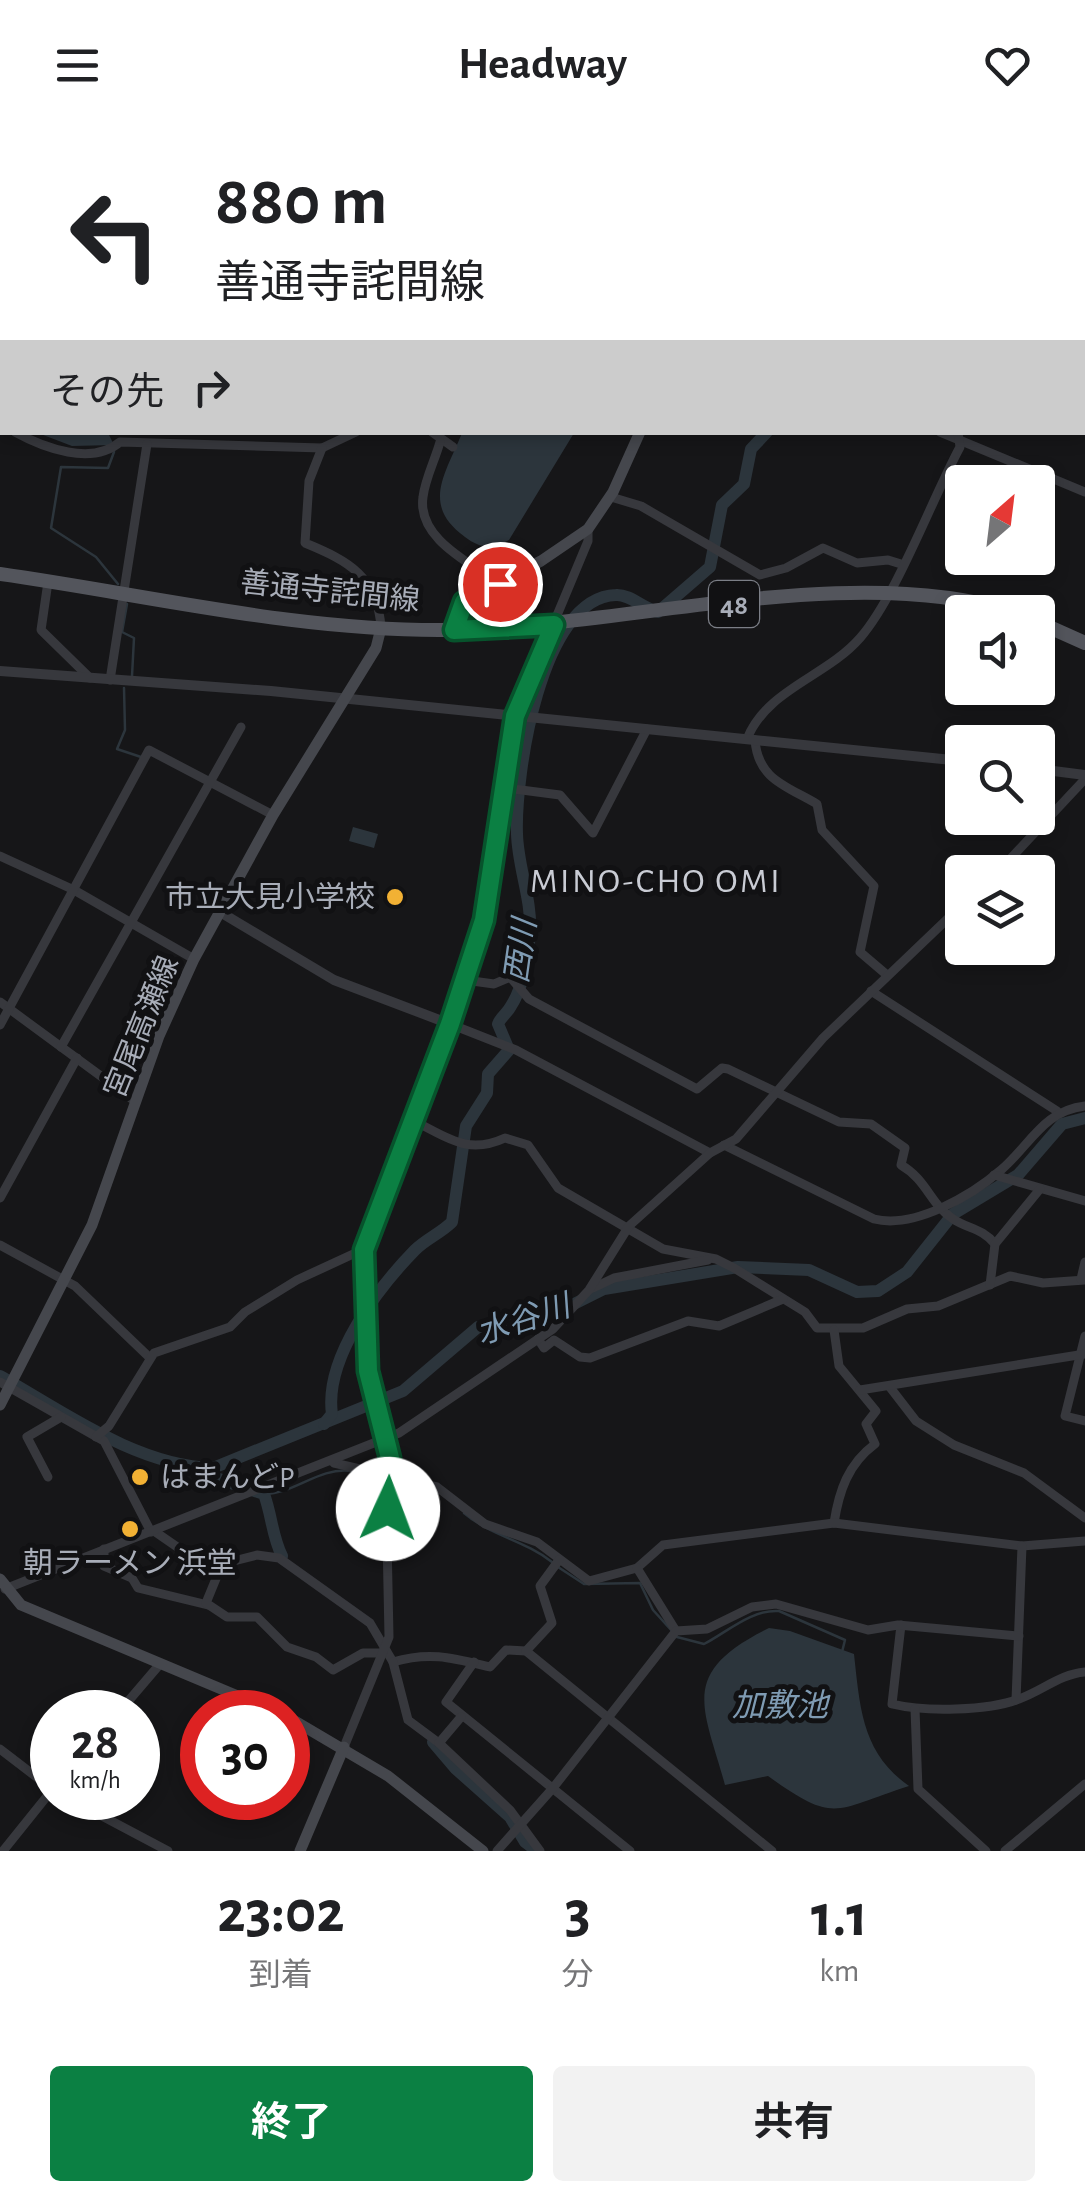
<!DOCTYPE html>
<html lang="ja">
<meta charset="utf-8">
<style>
:root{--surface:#fff;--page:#f2f2f2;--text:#202124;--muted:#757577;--accent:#0b8043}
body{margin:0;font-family:"Alegreya Sans","Noto Sans JP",sans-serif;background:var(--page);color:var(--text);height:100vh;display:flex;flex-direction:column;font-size:38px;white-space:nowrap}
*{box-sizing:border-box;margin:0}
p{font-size:32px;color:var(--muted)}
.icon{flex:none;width:55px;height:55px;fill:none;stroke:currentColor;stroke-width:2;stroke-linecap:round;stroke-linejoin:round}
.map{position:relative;height:1721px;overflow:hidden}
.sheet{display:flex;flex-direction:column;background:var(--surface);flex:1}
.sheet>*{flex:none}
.guide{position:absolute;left:0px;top:0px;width:1085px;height:305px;box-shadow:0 5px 15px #0003;background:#fff;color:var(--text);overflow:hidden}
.needle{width:65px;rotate:28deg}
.controls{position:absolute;left:945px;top:335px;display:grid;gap:20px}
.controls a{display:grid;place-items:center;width:110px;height:110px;border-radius:10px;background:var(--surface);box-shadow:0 5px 15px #0003;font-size:50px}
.speed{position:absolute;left:30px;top:1560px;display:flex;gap:20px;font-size:50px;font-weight:700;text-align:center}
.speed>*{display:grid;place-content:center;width:130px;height:130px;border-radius:50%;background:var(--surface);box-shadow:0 5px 15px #0003;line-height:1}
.speed small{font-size:25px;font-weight:400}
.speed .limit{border:15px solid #d22;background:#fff;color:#111}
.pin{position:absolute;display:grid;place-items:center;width:85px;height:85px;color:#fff;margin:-42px;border:5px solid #fff;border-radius:50%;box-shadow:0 2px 10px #0007}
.me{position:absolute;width:110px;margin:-55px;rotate:2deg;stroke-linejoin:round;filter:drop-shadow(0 0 8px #0008)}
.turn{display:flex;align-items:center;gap:35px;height:210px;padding:0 50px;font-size:45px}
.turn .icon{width:130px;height:130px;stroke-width:2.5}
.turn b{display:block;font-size:70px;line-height:85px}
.then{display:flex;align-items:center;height:95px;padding:0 50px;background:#0003;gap:20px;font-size:38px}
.eta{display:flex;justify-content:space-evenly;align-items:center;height:170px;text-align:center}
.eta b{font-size:60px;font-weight:700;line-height:70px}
.action{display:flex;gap:20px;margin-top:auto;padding:20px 50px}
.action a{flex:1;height:115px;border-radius:10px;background:var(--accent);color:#fff;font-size:40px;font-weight:700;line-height:115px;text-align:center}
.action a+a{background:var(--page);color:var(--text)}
header{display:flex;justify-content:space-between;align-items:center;height:130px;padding:0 50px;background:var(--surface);font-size:45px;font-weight:700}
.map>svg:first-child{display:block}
.green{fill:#1c231d}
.water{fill:#2c353c}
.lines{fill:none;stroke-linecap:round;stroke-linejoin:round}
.stream{stroke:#2c353c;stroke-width:2.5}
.river{stroke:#2c353c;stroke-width:12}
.minor{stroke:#37383d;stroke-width:9}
.tertiary{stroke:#37383d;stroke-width:10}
.secondary{stroke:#45474d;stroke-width:11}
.primary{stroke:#53555c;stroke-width:14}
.route-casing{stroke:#07532c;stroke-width:25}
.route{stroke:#0b8043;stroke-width:18}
.poi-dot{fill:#f2b134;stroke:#111113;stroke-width:4}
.labels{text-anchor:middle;stroke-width:10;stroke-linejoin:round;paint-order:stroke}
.shield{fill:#111113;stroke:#7b7e86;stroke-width:2.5}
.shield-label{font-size:28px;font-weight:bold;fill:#a8adb8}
.street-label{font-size:30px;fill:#a8adb8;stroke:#111113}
.poi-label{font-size:30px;fill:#a8adb8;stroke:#111113;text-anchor:end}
.water-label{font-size:32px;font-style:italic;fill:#7f9bb3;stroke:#111113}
.quarter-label{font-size:35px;letter-spacing:2.5px;fill:#c9ccd4;stroke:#111113}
</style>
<header><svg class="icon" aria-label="menu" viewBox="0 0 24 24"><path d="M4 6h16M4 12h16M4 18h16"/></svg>Headway<svg class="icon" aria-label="heart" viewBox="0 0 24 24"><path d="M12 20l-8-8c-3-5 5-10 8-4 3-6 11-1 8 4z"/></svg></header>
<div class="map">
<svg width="1085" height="1721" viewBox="0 0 1085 1721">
<rect width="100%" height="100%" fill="#161618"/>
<g class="green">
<polygon points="0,0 157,0 2,2 2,117"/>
<polygon points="190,0 775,0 773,2"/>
</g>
<g class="water">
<polygon points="804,0 960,0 960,2 803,2"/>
<polygon points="38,303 108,303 114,315 72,316"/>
<path d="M462,303H574L509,410C491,419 481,419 465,407C421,375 445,345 462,303Z"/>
<polygon points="353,697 378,704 374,718 349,711"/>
<path d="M769,1498L790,1501L854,1524C860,1578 862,1623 909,1656C834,1680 836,1695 768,1646L725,1655C703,1575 678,1543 769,1498Z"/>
</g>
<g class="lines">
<g class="stream">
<polyline points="114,322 108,338 61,337 51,398 96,427 118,454"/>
<polyline points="127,474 122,502 134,508 132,546"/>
<polyline points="124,558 125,600 117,619 141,627"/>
<polyline points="412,1356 438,1363"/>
<path d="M264,1364C295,1364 318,1337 351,1341"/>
<path d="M464,1383C491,1406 524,1410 552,1432"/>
<polyline points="558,1437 584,1454 640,1453 653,1480 672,1501"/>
<path d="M677,1507L704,1514C727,1502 752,1479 779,1481L845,1510L842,1522"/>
</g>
<g class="river">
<path d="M0,1246C64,1282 137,1336 213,1338L403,1261L478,1197L544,1189L604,1159L738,1137L809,1140L857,1162L878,1161L907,1142L953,1084L1018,1045L1062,994L1085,988"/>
<path d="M324,1294L332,1284C324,1228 378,1158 415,1120C426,1109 441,1103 452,1092L466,996L487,963L488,944L509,920L498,894C501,886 507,884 511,876C524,856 528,827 530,803C532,769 518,738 517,704C515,647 540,467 616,465C630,464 644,479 658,482L710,437L722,375L744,354L751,319L767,302"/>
<path d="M198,1342L264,1364C272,1386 272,1406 282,1426"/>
<polyline points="433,1612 456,1639 510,1687 525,1712 537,1721"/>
</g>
<g class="minor">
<polyline points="969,0 969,2"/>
<polyline points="1005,0 1005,2"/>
<polyline points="1082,21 1085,21"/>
<polyline points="0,298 2,298"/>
<path d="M15,302C44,318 92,336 120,312L322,318L356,302"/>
<polyline points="432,302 453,317"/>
<polyline points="940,302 1085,362"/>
<path d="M440,312C435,330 425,349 423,367C417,409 471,433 499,454"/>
<path d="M322,318L309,351L305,413C349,431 378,447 381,498"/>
<polyline points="611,367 641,376 760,445 786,438 823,418 857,433 888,430 901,434"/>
<polyline points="48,452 41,500 90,548"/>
<polyline points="110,550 147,314"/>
<path d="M747,609C767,559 826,547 860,508C896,467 932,369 960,317L958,302"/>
<path d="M755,610C758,650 787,656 817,674L822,700L874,756L860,822L887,845"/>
<polyline points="506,658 560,665 593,703 647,599"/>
<polyline points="0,726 74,760 194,829"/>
<polyline points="998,742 1085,649"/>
<path d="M465,850L494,854L510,847L529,869L697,959L722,938L728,939L839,992L871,994L905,1018L901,1035C927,1050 930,1074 953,1089C968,1099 982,1098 995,1114"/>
<polyline points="871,861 1057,981"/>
<polyline points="0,872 132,969"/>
<polyline points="450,894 516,920 710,1023"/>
<polyline points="0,895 149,620 273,685"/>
<polyline points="61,917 241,597"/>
<path d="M410,989C446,1006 466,1026 505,1008L528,1015L558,1058L663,1119L716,1129L734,1138L805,1182L817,1198H863L907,1179L938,1176L1010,1146L1043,1153L1085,1150"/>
<path d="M724,1015L874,1089C914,1099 971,1066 1001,1040C1031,1014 1043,981 1085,976"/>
<polyline points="994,1045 1085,1071"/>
<polyline points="0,1068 77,928"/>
<polyline points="0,1115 75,1156 149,1227"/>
<polyline points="1081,1149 1085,1132"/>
<polyline points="990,1155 995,1114 1040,1059"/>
<polyline points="593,1158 614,1148 708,1130"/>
<path d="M834,1200L839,1236L876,1281L866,1294L875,1314C848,1334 839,1361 834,1393"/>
<polyline points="1085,1206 1065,1286 1085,1291"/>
<polyline points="538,1209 544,1218 554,1210 580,1227 590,1228 688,1191 719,1196 783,1169"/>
<polyline points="0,1252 104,1311 151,1402"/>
<polyline points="889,1256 916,1291 954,1315 1024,1343 1085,1388"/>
<polyline points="860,1260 1085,1224"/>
<polyline points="96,1307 109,1296 154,1223 230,1197 245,1182 297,1150 364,1119"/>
<polyline points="334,1333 437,1357 485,1394 537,1412 589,1451 637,1438 663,1415 834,1393 1022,1416 1085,1411"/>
<polyline points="48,1347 27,1307 61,1287"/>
<path d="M154,1401L183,1421L222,1434L257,1425L279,1428L370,1493L393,1532C430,1521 453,1528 490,1537L506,1520L526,1521L772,1721"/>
<polyline points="104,1419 104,1436 132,1448 138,1458 208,1475"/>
<polyline points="222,1434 206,1473 227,1487 257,1487 287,1517 316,1527 333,1540 363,1523 383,1523"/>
<polyline points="637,1438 676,1501"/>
<polyline points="5,1459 399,1303 553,1199 589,1160 629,1096 710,1023 736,1009 823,908 962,775"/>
<path d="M901,1495L892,1574C925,1582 987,1581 1019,1569C1042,1561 1060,1544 1085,1542"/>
<polyline points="526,1521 552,1493 540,1456 559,1430"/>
<polyline points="393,1532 408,1590 439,1613"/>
<polyline points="474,1532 446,1572 630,1721"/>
<polyline points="1016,1570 1022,1416"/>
<polyline points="915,1579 918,1659 986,1721"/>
<polyline points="119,1582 160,1534"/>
<polyline points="461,1587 439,1613 510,1680 540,1721"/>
<polyline points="344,1617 389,1507 387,1408 391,1346 368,1241 364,1119 410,989 450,894 484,790 515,586 588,411 588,399"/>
<polyline points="0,1619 52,1659"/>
<polyline points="68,1668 168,1721"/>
<polyline points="3,1721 52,1660"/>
<polyline points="497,1721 553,1658 676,1501 707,1499 752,1477 776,1474 868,1500 898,1495 1019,1506"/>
<polyline points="1005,1721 1085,1654"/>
</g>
<g class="tertiary">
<polyline points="0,541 271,561 962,631"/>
<polyline points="1038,639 1085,645"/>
<polyline points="220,782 334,850 450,894"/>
</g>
<g class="secondary">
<polyline points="779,2 780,0"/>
<polyline points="454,500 457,480 472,466 541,431 588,399 613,362 640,302"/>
<polyline points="0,1275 92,1095 159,906 194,829 273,685 376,518 381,498"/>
<polyline points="0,1449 21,1475 276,1582"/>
<polyline points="288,1587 388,1646 483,1721"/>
<polyline points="300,1721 344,1617"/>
</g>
<g class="primary">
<path d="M0,444C148,465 300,502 450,500C624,497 850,431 1014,482"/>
<polyline points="1038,492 1085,513"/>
</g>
</g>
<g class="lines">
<defs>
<polyline id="route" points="388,1379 390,1328 368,1241 364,1120 450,894 484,790 515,586 554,495 454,500 464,472 500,454"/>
</defs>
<use href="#route" class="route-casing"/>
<use href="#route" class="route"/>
</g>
<g class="poi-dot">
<circle cx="395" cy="767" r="10"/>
<circle cx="140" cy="1347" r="10"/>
<circle cx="130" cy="1399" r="10"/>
</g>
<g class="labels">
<rect class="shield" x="709" y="451" width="50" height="46" rx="8"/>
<g class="shield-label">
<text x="734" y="484">48</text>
</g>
<g class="street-label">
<text transform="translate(330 461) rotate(6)" y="10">善通寺詫間線</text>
<text transform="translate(141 897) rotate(-68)" y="10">宮尾高瀬線</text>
</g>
<g class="poi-label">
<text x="375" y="777">市立大見小学校</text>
<text x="160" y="1357" text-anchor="start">はまんどP</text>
<text x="130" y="1443" text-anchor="middle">朝ラーメン 浜堂</text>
</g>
<g class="water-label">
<text transform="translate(520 821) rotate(-82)" y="11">西川</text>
<text transform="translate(523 1189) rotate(-18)" y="11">水谷川</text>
<text x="780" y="1586">加敷池</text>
</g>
<g class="quarter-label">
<text x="656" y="762">MINO-CHO OMI</text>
</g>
</g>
</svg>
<div class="controls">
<a><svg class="needle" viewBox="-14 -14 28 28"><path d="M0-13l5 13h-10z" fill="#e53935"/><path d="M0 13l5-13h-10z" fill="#757577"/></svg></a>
<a><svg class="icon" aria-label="sound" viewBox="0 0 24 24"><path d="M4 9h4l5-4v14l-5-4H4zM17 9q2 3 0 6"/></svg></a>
<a><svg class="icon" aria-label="search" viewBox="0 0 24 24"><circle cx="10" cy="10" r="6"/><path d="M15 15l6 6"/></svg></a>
<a><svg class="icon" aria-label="layers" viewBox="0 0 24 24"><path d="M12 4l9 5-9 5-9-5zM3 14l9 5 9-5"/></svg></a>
</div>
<div class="speed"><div>28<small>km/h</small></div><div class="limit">30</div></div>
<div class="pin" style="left:500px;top:454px;background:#d93025"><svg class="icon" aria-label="arrive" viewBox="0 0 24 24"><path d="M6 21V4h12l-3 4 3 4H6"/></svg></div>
<svg class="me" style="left:388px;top:1379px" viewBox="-20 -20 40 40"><circle r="19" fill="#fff"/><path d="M0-13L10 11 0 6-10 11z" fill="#0b8043"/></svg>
<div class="guide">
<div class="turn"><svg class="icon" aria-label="left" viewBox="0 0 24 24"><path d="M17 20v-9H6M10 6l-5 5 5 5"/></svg><div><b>880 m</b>善通寺詫間線</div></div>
<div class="then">その先<svg class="icon" aria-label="right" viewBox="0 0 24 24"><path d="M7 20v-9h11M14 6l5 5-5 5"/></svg></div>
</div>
</div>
<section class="sheet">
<div class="eta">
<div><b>23:02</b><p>到着</p></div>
<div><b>3</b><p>分</p></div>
<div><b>1.1</b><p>km</p></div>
</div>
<div class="action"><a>終了</a><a>共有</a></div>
</section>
